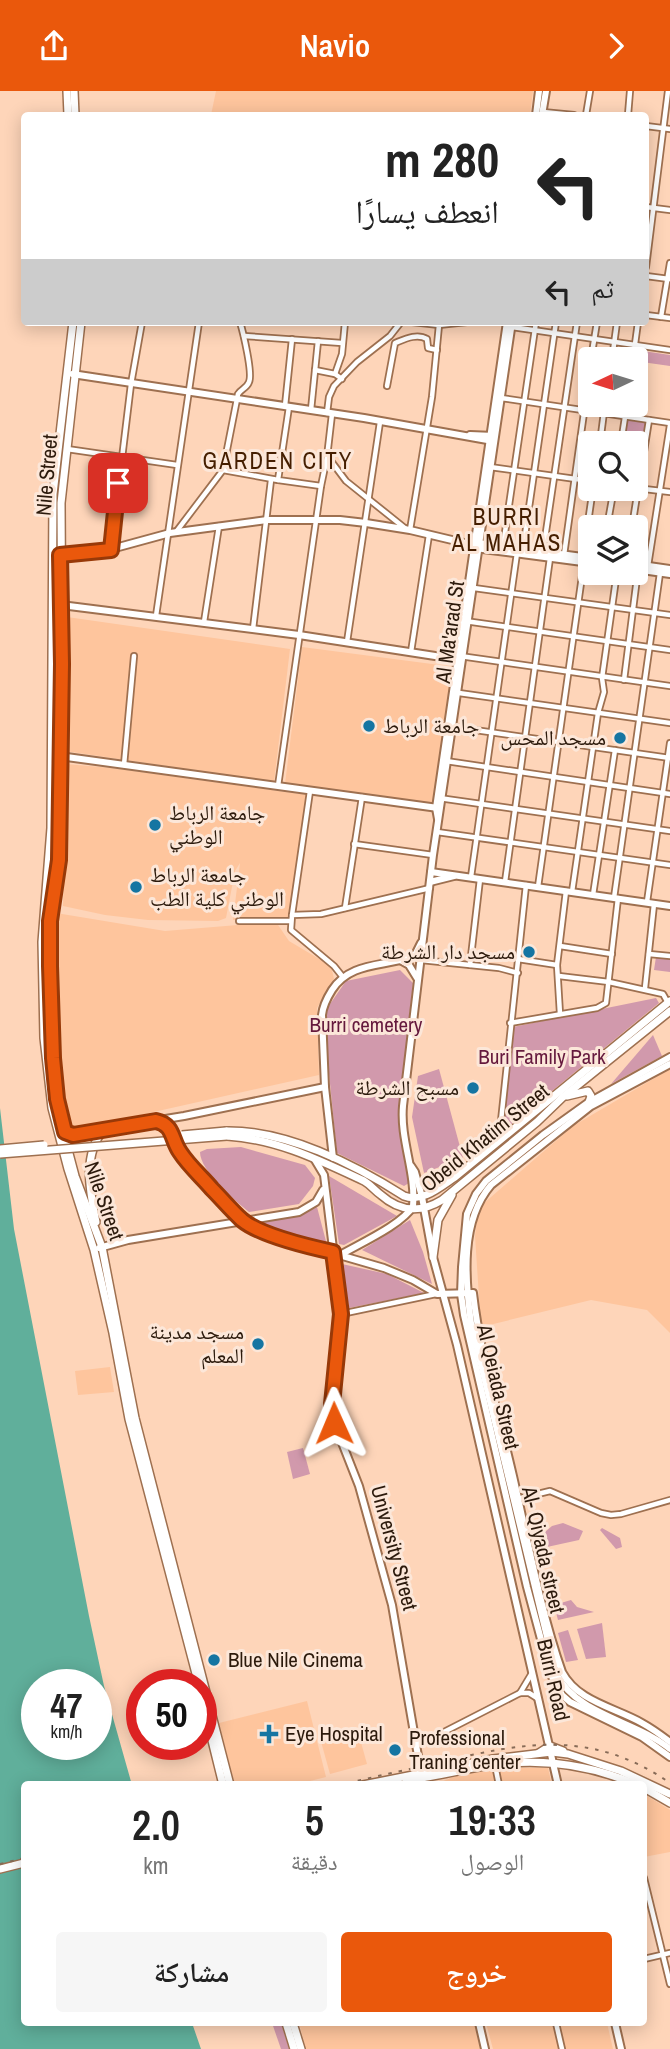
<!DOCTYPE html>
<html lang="ar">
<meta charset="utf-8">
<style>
:root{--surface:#fff;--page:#f6f6f6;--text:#222;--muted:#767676;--accent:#ea580c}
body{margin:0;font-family:"Archivo Narrow","Noto Naskh Arabic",sans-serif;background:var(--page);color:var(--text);direction:rtl;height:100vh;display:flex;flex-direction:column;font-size:26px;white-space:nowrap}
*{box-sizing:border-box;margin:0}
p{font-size:23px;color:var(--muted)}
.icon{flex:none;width:38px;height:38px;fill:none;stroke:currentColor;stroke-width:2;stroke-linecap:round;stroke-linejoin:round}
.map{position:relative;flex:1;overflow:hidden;direction:ltr}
.side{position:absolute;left:21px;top:1690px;width:626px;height:245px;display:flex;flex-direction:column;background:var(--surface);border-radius:7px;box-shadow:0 4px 18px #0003;direction:rtl}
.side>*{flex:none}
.hud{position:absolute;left:21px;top:21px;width:628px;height:214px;border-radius:7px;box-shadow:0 4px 18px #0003;direction:rtl;background:#fff;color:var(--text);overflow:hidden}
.needle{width:46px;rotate:266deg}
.tools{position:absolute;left:578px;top:256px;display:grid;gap:14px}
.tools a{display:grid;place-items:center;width:70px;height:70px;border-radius:7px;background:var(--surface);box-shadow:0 4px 18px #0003;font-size:35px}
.speed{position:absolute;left:21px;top:1578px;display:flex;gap:14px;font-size:35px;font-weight:700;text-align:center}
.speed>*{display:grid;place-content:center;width:91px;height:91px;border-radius:50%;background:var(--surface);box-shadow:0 4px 18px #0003;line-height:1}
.speed small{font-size:18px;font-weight:400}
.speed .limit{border:10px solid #d22;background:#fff;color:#111}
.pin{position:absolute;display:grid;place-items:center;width:60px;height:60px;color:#fff;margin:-30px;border-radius:14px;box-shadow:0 4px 10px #0006}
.me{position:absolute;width:77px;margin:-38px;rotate:359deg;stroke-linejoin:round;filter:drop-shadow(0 0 5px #0008)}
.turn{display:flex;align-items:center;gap:24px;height:147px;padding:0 35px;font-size:32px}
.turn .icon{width:91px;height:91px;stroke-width:2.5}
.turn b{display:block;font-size:49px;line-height:60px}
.then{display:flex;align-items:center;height:66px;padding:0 35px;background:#0003;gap:14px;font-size:26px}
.eta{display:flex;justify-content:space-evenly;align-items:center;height:119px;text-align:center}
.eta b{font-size:42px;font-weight:600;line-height:49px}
.primary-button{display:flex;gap:14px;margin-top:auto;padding:14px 35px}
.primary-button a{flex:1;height:80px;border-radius:7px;background:var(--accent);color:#fff;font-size:28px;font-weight:600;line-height:80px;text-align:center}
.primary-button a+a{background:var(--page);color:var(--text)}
header{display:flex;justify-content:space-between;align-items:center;height:91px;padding:0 35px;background:var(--accent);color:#fff;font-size:32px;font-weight:600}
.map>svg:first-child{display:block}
.built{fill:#fec59d}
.green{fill:#d199ac}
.water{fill:#60af9b;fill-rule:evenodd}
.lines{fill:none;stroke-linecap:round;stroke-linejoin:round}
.street-casing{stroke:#9e7050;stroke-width:8}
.secondary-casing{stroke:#9e7050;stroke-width:10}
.primary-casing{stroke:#9e7050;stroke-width:10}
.street{stroke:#fff;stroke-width:4.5}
.secondary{stroke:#fff;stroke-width:6}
.primary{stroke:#fff;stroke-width:7}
.rail{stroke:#876b57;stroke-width:2;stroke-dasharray:3.5 7;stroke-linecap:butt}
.primary-bridge-casing{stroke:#9e7050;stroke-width:10;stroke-linecap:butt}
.primary-bridge{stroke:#fff;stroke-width:7}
.route-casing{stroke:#983908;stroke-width:18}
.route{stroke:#ea580c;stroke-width:12}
.poi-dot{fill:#1575a2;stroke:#fce7d9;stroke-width:2.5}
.labels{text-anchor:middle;stroke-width:6;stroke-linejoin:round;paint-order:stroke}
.street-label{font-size:21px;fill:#2c1a0c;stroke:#fce7d9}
.poi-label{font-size:21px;fill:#2c1a0c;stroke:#fce7d9;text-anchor:start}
.park-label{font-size:21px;fill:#65193d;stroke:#fce7d9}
.neighbourhood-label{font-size:23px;letter-spacing:2px;fill:#451e00;stroke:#fce7d9}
</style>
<header><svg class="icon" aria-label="forward" viewBox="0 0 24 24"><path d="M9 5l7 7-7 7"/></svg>Navio<svg class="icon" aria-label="share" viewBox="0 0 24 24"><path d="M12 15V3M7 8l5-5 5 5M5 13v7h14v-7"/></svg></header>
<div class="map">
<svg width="670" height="1958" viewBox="0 0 670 1958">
<rect width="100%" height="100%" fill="#fed5b9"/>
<g class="built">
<polygon points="216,0 533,0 530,24 211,24"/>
<polygon points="67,526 290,558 274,691 65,660"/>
<polygon points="302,556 455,576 435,714 285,693"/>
<polygon points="66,673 112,677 308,704 288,826 233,829 240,772 235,780 226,827 218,830 148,829 105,824 63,815"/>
<polygon points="56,822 165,840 276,831 289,850 331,875 334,888 317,917 319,984 69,1040 64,1011 58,940"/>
<polygon points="670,978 670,1242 647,1219 591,1209 481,1236 475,1145 477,1128 483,1113 573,1035"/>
<polygon points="110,1276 114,1301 78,1304 75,1280"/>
<polygon points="307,1610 326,1686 294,1694 235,1694 219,1632"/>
<polygon points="357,1637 367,1673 330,1683 320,1647"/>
<polygon points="504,1677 548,1677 552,1694 433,1694 456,1685"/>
<polygon points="644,1703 670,1719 670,1761 644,1766"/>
<polygon points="299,1932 474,1932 480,1958 306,1958"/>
<polygon points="486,1932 607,1932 613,1958 493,1958"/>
</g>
<g class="green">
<polygon points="643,260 670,264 670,275 642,271"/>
<polygon points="626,329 647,332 637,395 635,395 635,352 623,352"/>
<polygon points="656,866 670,867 670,881 654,879"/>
<polygon points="400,879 413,892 398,1026 409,1092 404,1095 337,1062 323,923 346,890"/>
<polygon points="656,907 659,912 501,1042 513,936"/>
<polygon points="653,944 662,965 611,993"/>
<polygon points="439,978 463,1067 424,1082 412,1026 418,985"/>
<path d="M241,1056L305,1074L315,1087L313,1095L299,1113L249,1121C235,1110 200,1080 200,1061L207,1058Z"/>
<polygon points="329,1085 397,1125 344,1154 339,1153"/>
<polygon points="317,1116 327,1154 253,1131 302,1124"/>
<polygon points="410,1129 423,1161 432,1193 362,1159"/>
<polygon points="342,1173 387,1183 424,1202 349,1217"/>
<polygon points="303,1357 310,1383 293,1388 287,1361"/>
<polygon points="563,1432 583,1440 579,1449 547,1456 545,1441 552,1435"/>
<polygon points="602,1437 620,1447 622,1456 616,1458 600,1439"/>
<polygon points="571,1509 577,1516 594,1521 558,1529 554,1514"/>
<polygon points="602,1532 606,1566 586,1568 577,1538"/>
<polygon points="568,1539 578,1569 566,1571 558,1542"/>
<polygon points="272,1932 281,1932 289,1958 281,1958"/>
</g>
<path class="water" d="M0,1017L14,1138L89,1525L104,1595L132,1694H24V1932H192L201,1958H0ZM37,1594H96V1654H37Z"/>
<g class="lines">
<defs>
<g id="street">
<polyline points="543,21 574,24"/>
<polyline points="586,24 590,0"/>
<polyline points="628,24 630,0"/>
<polyline points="646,35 670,38"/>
<polyline points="646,116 670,119"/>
<polyline points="646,176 668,0"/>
<polyline points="646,185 669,188"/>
<polyline points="646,224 670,227"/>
<polyline points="661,226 670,172"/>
<polyline points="412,231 439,234 467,231"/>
<polyline points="512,236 670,259"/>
<polyline points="244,245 342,252"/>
<polyline points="591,268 597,231"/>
<polyline points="612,268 617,231"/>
<polyline points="633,268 638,231"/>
<polyline points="315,279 335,283 342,288"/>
<polyline points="335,283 342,263 345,231"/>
<path d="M387,295L395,252C405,248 417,242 427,248L428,257L437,259"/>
<polyline points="501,307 670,332"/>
<polyline points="285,315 292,248"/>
<polyline points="289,316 278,389 321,395"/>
<polyline points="311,319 318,250"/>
<polyline points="327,322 329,306 334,295 357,271 390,245 401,231"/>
<polyline points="600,352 605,313"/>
<polyline points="621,352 627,313"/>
<polyline points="67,358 177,374"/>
<polyline points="328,366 346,390 406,438"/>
<polyline points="490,376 590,390"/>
<path d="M223,379L238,303C241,298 247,297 249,291C253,282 243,241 240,231"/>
<polyline points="636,397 670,401"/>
<polyline points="607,436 614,397"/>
<polyline points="632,436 649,329"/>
<polyline points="410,439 432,306 439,234"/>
<polyline points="176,441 223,379 278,389"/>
<polyline points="503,455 536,231"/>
<polyline points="111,458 131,293 142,231"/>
<polyline points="523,458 556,231"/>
<polyline points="543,461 577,231"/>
<polyline points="564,464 590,279"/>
<polyline points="583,466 593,397"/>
<polyline points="648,475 670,334"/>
<polyline points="474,497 670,524"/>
<polyline points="156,525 199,231"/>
<polyline points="465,530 670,559"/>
<polyline points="204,531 219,435"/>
<polyline points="253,538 271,389"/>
<polyline points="347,551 380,331"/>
<polyline points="411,561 429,444"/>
<polyline points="460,565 670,595"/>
<polyline points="624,589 638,479"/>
<polyline points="459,602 670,632"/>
<polyline points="454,636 670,667"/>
<polyline points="446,670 670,703"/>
<polyline points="124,674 134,565"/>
<polyline points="278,695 321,395 327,366 332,323"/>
<polyline points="439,707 670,740"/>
<polyline points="437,741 670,774"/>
<polyline points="354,753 433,764"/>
<polyline points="471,786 517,462"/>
<polyline points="505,791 550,467"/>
<polyline points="538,796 584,471"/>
<polyline points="572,801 598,622 604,601 602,587 617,481"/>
<polyline points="593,804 615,659"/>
<polyline points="614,807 660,482"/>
<polyline points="647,811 670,652"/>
<polyline points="345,817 362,706"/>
<polyline points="292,824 310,700"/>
<polyline points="239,830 291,830"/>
<polyline points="560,855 612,863"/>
<polyline points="649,863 670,865"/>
<polyline points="518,868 557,874"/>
<polyline points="421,869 499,877 518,882"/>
<polyline points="470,874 480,788"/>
<polyline points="342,885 334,875 291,839 292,824 321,823 430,797"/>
<polyline points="559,885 609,891 663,903 668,912"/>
<polyline points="645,897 654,813"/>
<polyline points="560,923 557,874 566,800"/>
<polyline points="510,932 597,917 606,912 618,807"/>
<polyline points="499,1049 526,794"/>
<polyline points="341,1223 436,1203"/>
<polyline points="517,1408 550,1400 601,1422 611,1424 621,1423 670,1409"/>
<polyline points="520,1602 532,1582"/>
<polyline points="417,1653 438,1644 520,1602 529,1602 537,1607"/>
<polyline points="495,1674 499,1694"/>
<polyline points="644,1787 670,1893"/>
<polyline points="644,1868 670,1862"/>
<polyline points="556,1932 562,1958"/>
</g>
<g id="secondary">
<polyline points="536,24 539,0"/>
<polyline points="542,24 546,0"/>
<polyline points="72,283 364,327 493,350"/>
<polyline points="470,344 494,345"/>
<polyline points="478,452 590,467"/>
<polyline points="60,464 93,463 170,442 267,429 340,429 366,432 410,439 473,454 475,457 590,472"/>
<polyline points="635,473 670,478"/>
<polyline points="635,478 670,483"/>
<polyline points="61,514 299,544 461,569"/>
<polyline points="52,664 438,717"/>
<polyline points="438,728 436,717 507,231"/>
<polyline points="431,781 670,815"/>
<polyline points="430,791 454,785"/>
<polyline points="400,869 409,874 417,887"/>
<polyline points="670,966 589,1011 543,1044 486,1090 476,1103 467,1123 462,1176 461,1203 464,1224 527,1496 550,1582 562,1604 570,1611 642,1646 670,1666"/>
<path d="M670,973L591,1015L491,1094C460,1130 465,1188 471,1232L556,1583C579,1625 634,1629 670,1658"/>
<path d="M156,1030L165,1032L171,1037L173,1047L182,1064L221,1109L251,1135L315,1157L384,1177L413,1189L437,1203L473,1202C480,1264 499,1324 513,1385C528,1450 540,1518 562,1581C578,1611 614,1616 642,1632C651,1637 661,1644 670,1651"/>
<polyline points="104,1038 184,1025 325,996"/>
<path d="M333,1067L325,996L322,924C323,914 327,907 332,899C350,871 382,876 411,866L415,864L421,852"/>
<polyline points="315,1069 324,1084 341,1223 332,1320 337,1339 359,1395 392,1514 423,1694"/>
<polyline points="411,1075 415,1081 422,1106 433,1166 457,1254 558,1694"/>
<polyline points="99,1157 128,1149 299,1121 316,1111 323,1099"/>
<path d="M342,1163C361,1152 403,1133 413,1115C416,1081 400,1049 403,1015L433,764L512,231"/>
<polyline points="479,1932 485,1958"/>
<polyline points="615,1932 621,1958"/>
</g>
<g id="primary">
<polyline points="67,0 68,24"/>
<polyline points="74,0 75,24"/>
<polyline points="73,231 53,403 51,737 42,851 44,947 52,1017 68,1078 94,1159 113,1242 129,1328 199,1594"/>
<polyline points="81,231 61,412 62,573 59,769 50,843 53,967 57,1008 67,1055 75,1085 102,1156 135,1327 230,1694"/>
<polyline points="567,1005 588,1000 591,1005 589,1011"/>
<path d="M226,1040C286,1039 354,1073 404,1105C422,1112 440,1096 455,1086L670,910"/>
<polyline points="65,1041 73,1044 103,1039"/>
<path d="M227,1045C277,1048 319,1069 364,1090C371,1094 374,1099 381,1104C400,1121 421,1122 442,1109L537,1031L563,1006L670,920"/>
<path d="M96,1131C90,1101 82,1064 104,1038"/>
<polyline points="433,1166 438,1129 452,1104"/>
<polyline points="201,1605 223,1694"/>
<polyline points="539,1662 550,1655 563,1660"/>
<path d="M406,1689C435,1686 463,1678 492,1674C542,1667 591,1674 637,1694"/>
<polyline points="363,1694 493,1668 552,1661 568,1663 621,1680 670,1703"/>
<polyline points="644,1697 670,1712"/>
<polyline points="0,1778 24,1772"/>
<polyline points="286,1932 294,1958"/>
<polyline points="293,1932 301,1958"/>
</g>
</defs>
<use href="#street" class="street-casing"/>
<use href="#secondary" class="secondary-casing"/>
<use href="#primary" class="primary-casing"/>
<use href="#street" class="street"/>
<use href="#secondary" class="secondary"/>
<use href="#primary" class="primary"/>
<g class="rail">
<path d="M337,1694C371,1687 404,1679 437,1672C524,1651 592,1638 670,1692"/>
<polyline points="0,1773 24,1767"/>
</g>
<defs>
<g id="primary-bridge">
<polyline points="182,1044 226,1040"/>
<polyline points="0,1058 44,1054"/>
<polyline points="0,1063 227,1045"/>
</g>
</defs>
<use href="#primary-bridge" class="primary-bridge-casing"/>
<use href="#primary-bridge" class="primary-bridge"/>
</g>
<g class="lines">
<defs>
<path id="route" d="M118,392L111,459L60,464L62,573L59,769L50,830V875L53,967L57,1008L65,1041L73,1044L156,1030C174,1034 171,1048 180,1061C189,1075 202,1086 212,1098C222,1108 231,1119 242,1129C260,1144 310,1156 333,1161L341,1223L332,1313L334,1332"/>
</defs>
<use href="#route" class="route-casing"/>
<use href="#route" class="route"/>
</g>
<g class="poi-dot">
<circle cx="369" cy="635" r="7"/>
<circle cx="620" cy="647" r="7"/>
<circle cx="155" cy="734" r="7"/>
<circle cx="136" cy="796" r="7"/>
<circle cx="529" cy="861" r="7"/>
<circle cx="473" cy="997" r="7"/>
<circle cx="258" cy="1253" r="7"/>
<circle cx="214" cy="1569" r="7"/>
<path d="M265.5 1632.5h7v7h7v7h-7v7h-7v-7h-7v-7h7z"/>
<circle cx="395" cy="1659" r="7"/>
</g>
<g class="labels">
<g class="street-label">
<text transform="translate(47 384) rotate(-85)" y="7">Nile Street</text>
<text transform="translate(450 541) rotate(-82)" y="7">Al Ma'arad St</text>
<text transform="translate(485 1047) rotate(-39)" y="7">Obeid Khatim Street</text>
<text transform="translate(104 1110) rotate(71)" y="7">Nile Street</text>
<text transform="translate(498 1296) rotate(77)" y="7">Al Qeiada Street</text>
<text transform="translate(394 1457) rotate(75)" y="7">University Street</text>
<text transform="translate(543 1459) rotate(77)" y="7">Al- Qiyada street</text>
<text transform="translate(553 1589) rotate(77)" y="7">Burri Road</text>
</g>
<g class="poi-label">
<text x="383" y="642">جامعة الرباط</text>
<text x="606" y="654" text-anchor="end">مسجد المحس</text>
<text x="169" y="729">جامعة الرباط<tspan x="169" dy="24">الوطني</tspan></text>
<text x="150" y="791">جامعة الرباط<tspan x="150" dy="24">الوطني كلية الطب</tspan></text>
<text x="515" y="868" text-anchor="end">مسجد دار الشرطة</text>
<text x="459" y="1004" text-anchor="end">مسبح الشرطة</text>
<text x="244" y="1248" text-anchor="end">مسجد مدينة<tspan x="244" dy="24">المعلم</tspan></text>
<text x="228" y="1576">Blue Nile Cinema</text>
<text x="285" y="1650">Eye Hospital</text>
<text x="409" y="1654">Professional<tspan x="409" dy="24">Traning center</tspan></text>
</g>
<g class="park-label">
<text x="366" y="941">Burri cemetery</text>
<text x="542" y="973">Buri Family Park</text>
</g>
<g class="neighbourhood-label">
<text x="278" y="378">GARDEN CITY</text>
<text x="507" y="434">BURRI<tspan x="507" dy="26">AL MAHAS</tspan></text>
</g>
</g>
</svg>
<div class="tools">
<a><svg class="needle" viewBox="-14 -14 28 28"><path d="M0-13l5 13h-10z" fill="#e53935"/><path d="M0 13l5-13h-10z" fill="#767676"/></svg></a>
<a><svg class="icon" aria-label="search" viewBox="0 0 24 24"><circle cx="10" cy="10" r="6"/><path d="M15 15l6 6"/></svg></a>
<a><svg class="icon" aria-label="layers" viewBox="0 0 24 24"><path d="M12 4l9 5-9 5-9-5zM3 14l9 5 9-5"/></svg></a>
</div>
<div class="speed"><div>47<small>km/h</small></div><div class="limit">50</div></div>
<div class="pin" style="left:118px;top:392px;background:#d93025"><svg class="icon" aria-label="arrive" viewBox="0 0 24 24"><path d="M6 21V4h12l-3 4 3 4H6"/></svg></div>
<svg class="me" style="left:334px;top:1332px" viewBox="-20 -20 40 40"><path d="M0-17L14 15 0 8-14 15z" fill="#ea580c" stroke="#fff" stroke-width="4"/></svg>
<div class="hud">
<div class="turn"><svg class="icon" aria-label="left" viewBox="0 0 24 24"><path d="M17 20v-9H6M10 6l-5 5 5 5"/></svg><div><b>280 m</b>انعطف يسارًا</div></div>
<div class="then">ثم<svg class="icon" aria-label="left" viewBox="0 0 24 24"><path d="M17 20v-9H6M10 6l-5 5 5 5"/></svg></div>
</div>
<section class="side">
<div class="eta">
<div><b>19:33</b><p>الوصول</p></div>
<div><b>5</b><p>دقيقة</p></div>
<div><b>2.0</b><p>km</p></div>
</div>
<div class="primary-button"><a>خروج</a><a>مشاركة</a></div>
</section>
</div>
